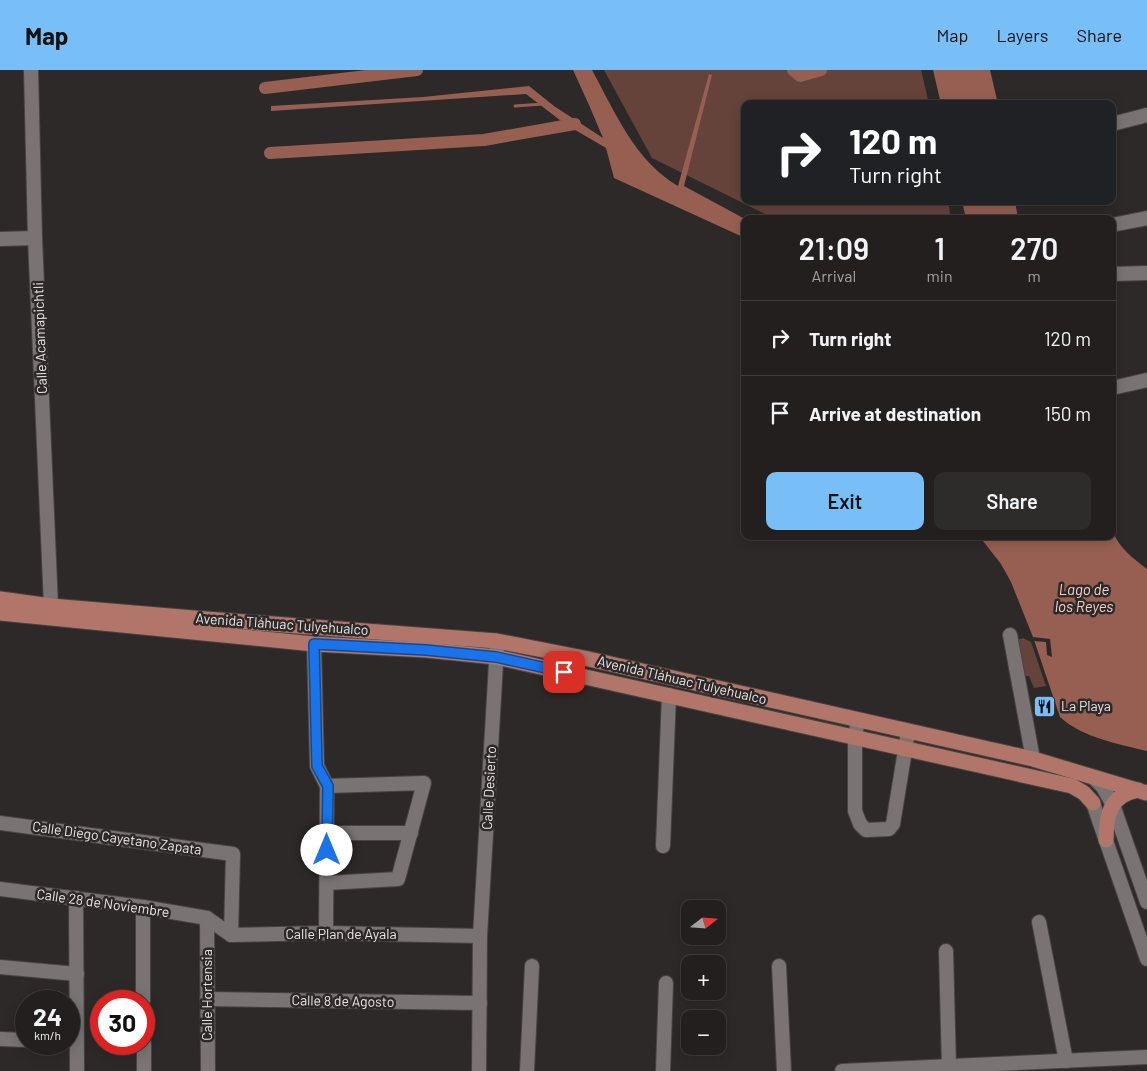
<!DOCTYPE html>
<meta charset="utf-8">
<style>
:root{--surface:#221f1e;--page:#2e2c2b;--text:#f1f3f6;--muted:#a2a2a4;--line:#3f3d3c;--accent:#78bff8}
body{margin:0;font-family:Barlow,sans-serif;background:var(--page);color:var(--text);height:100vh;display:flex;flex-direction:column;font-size:19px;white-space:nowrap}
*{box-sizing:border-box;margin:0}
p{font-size:16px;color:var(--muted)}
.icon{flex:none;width:28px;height:28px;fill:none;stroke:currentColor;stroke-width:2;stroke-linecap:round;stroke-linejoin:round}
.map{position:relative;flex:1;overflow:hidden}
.sheet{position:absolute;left:741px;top:145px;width:375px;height:325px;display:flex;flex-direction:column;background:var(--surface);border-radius:10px;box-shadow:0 2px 12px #0003,0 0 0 1px var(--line)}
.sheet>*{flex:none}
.guide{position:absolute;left:741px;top:30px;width:375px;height:105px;border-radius:10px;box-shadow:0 2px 12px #0003,0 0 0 1px var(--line);background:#202124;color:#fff;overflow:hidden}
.needle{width:32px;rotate:73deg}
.buttons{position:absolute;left:681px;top:830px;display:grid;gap:10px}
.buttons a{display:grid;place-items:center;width:45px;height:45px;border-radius:10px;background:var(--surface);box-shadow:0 2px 12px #0003,0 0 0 1px var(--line);font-size:25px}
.speed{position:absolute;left:15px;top:920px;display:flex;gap:10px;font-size:25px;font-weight:700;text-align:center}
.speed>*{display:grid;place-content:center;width:65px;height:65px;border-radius:50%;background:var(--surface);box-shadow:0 2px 12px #0003,0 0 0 1px var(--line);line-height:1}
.speed small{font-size:12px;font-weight:400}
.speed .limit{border:8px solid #d22;background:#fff;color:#111}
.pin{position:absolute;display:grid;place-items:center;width:42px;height:42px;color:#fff;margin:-21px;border-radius:10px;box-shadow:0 2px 8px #0006}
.me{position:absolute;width:55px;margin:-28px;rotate:0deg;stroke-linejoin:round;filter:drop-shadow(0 0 4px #0008)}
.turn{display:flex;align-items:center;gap:18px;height:105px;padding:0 25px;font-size:22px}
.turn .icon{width:65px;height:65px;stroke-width:2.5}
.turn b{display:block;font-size:35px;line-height:42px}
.eta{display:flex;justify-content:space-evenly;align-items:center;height:85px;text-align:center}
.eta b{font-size:30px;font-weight:600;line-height:35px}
.primary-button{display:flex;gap:10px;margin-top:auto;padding:10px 25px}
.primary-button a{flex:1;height:58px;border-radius:10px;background:var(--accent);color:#111;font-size:20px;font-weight:600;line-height:58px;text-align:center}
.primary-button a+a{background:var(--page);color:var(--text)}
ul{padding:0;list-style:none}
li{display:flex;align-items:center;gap:15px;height:75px;padding:0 25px;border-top:1px solid var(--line)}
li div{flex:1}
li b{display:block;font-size:19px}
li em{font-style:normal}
header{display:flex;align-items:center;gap:30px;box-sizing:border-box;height:70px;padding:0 25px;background:var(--accent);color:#111}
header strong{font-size:24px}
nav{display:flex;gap:28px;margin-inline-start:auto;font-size:18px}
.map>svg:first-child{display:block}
.green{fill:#66433a}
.water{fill:#965f52}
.pier{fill:#2d2928}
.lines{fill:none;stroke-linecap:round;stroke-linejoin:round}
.stream{stroke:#965f52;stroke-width:3}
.canal{stroke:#965f52;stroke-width:12}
.minor-casing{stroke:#484443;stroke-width:16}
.major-casing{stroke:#484443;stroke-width:17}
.minor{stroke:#797473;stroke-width:14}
.major{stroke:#b17669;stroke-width:15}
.route-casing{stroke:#114b97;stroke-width:12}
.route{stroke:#1a73e8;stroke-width:9}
.labels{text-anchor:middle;stroke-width:5;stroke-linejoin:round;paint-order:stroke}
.street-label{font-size:14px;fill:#e8e5e4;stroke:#2d2928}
.poi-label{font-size:14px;fill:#e8e5e4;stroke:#2d2928;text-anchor:start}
.water-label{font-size:15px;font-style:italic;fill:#f6d2c9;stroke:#2d2928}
</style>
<header>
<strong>Map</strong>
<nav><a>Map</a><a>Layers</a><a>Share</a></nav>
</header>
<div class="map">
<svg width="1147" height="1001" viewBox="0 0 1147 1001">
<rect width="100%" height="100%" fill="#2d2928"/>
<g class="green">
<polygon points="604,0 921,0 929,34 745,34 745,131 948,131 951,149 775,149 652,88"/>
<polygon points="1023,568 1031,572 1046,616 1034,618 1029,606 1023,606 1017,570"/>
</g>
<g class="water">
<path d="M573,0H592C615,42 635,91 678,116L709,4L712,5L684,116L745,149V168L614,108L606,78L565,54L526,24L271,41V36L423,27L529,16L554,36L603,68L589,35Z"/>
<polygon points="933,0 990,0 998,34 941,34"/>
<polygon points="962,131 1015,131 1018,149 966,149"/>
<path d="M1113,462C1120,479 1133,488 1147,499V681C1119,674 1083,668 1060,647L1033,567L1011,512L1001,494L979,466H1112Z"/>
</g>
<polygon class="pier" points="1033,567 1050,569 1052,587 1047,585 1046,572 1034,571"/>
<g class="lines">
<polyline class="stream" points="515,36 543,34"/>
<g class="canal">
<polyline points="793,0 800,6 821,0"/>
<polyline points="265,18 417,0"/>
<polyline points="270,83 484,70 575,54"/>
</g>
<defs>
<g id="minor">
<polyline points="31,0 35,168 51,536"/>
<polyline points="1112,54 1147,45"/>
<polyline points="1112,155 1147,148"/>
<polyline points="0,169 35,168"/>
<polyline points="1112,204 1147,203"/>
<polyline points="1112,318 1147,310"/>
<polyline points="1010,565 1033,689"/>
<polyline points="314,574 317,696 327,716 326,863"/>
<polyline points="858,650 855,667 855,741 860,754 866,760 889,759 893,754 908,662"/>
<polyline points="1093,707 1103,717 1113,735 1147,832"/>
<polyline points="1093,733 1147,889"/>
<polyline points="0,753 233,784 231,865"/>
<polyline points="327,763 411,763"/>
<polyline points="663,776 669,625"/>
<polyline points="327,813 398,809 424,713 327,716"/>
<polyline points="0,819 143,837 207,848 231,865 326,863 480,866"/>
<polyline points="76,828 77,1001"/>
<polyline points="143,837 143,931"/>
<polyline points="207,848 208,1001"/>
<polyline points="1039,852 1066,991"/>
<polyline points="946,881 949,997"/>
<polyline points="779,896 784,1001"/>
<polyline points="0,897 77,904"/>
<polyline points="207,929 480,933"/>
<polyline points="0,969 26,970"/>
<polyline points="144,974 144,1001"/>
<polyline points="479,1001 480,866 497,576"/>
<polyline points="527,1001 532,896"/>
<polyline points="663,1001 666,913"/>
<polyline points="842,1001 1147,987"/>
</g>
<g id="major">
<polyline points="0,529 51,536 193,548 497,571 584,588 1033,689 1147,723"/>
<polyline points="0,543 314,574 426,580 496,587 1072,716 1084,723 1093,733"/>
<path d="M1106,770C1106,745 1110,725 1138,720"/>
</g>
</defs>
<use href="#minor" class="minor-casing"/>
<use href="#major" class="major-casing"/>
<use href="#minor" class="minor"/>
<use href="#major" class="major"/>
</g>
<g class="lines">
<defs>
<polyline id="route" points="327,780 328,716 317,696 314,574 426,580 496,587 564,602"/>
</defs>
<use href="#route" class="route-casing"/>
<use href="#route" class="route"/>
</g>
<defs>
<symbol id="restaurant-square" viewBox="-11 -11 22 22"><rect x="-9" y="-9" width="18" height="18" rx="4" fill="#78bff8" stroke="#2d2928"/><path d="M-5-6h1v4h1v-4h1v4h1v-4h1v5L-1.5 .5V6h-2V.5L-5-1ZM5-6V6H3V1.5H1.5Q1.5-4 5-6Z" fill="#111"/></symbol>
</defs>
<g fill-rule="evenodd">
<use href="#restaurant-square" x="1032" y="624" width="25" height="25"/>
</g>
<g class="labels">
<g class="street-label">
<text transform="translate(40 268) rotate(-92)" y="5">Calle Acamapichtli</text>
<text transform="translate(282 554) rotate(4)" y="5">Avenida Tláhuac Tulyehualco</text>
<text transform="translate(682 610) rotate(13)" y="5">Avenida Tláhuac Tulyehualco</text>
<text transform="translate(489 718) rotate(-87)" y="5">Calle Desierto</text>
<text transform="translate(117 768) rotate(8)" y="5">Calle Diego Cayetano Zapata</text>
<text transform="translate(103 833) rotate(8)" y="5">Calle 28 de Noviembre</text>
<text x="341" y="869">Calle Plan de Ayala</text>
<text transform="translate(207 925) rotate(-90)" y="5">Calle Hortensia</text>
<text transform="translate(343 931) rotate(1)" y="5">Calle 8 de Agosto</text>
</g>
<g class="poi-label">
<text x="1061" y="641">La Playa</text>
</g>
<g class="water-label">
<text x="1084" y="525">Lago de<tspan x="1084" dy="17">los Reyes</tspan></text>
</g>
</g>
</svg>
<div class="buttons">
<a><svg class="needle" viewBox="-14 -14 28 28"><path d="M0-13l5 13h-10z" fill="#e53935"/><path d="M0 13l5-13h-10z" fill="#a2a2a4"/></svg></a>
<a>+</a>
<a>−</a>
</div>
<div class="speed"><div>24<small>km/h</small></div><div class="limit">30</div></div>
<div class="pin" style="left:564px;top:602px;background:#d93025"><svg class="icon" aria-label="arrive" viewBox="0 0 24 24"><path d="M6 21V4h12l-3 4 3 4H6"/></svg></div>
<svg class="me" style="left:327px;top:780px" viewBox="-20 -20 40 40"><circle r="19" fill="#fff"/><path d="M0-13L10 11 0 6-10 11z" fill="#1a73e8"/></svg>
<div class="guide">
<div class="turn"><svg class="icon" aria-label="right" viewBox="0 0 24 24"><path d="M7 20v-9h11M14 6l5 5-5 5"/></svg><div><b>120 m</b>Turn right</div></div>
</div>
<section class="sheet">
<div class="eta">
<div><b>21:09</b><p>Arrival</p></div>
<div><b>1</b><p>min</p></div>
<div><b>270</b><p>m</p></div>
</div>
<ul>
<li><svg class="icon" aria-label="right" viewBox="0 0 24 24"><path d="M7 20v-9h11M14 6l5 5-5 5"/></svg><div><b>Turn right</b></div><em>120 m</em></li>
<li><svg class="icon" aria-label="arrive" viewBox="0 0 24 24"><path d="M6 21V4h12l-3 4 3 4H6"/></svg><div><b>Arrive at destination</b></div><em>150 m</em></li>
</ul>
<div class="primary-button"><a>Exit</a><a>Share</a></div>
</section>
</div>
